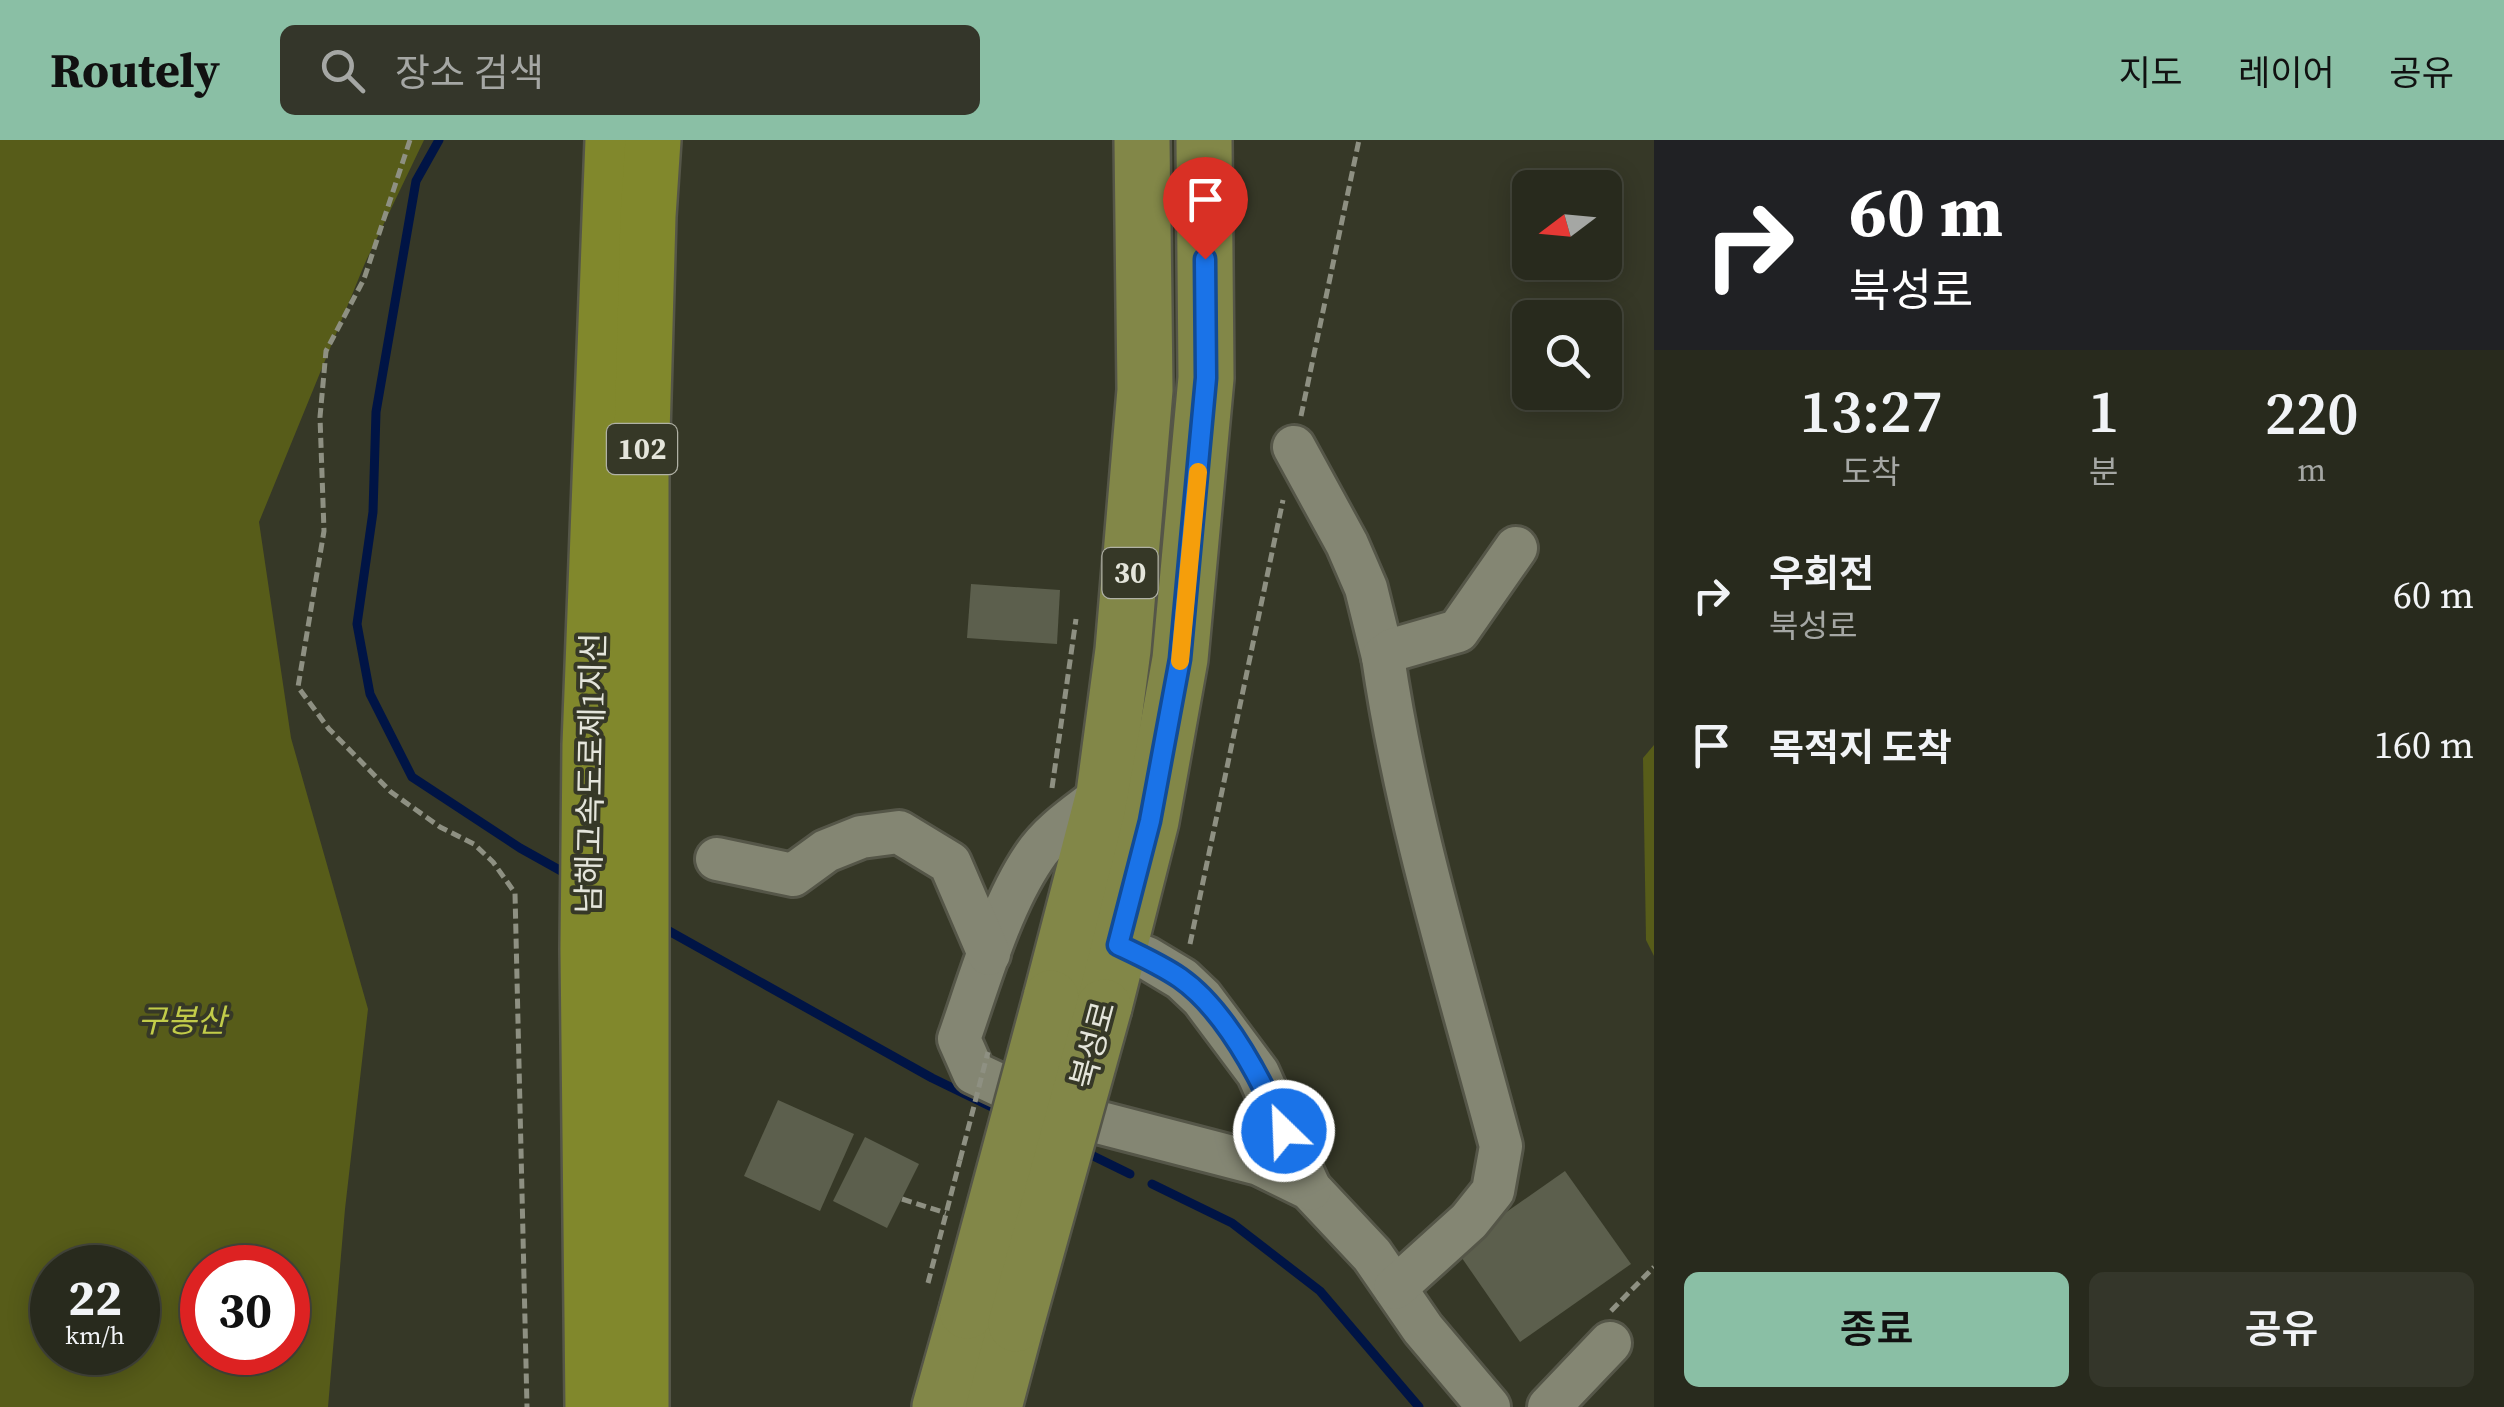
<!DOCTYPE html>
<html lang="ko">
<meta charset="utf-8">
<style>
:root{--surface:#282a1d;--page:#34362a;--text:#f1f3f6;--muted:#a5a7a4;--line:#44463b;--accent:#8abfa5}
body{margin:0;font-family:"Source Serif 4","Noto Sans KR",serif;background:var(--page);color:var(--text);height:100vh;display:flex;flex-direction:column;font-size:38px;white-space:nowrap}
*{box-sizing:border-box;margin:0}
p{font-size:32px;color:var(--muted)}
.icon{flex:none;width:55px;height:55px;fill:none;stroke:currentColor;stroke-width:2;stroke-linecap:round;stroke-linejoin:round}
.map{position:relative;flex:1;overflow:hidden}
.drawer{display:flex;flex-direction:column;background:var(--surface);width:850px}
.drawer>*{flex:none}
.top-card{background:#202124;color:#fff;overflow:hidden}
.needle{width:65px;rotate:254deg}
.buttons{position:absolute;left:1512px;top:30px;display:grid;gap:20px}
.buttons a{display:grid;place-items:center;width:110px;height:110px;border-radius:15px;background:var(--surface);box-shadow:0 5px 25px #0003,0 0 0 2px var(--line);font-size:50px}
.speed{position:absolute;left:30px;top:1105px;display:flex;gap:20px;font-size:50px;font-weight:700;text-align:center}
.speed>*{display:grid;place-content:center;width:130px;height:130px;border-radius:50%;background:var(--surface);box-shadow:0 5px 25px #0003,0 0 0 2px var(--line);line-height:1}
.speed small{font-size:25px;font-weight:400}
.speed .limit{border:15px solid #d22;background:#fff;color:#111}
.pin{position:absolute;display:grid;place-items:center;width:85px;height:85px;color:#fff;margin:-102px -42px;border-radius:50% 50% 50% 0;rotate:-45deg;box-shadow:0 0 10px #0007}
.pin .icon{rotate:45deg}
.me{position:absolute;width:110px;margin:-55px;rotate:336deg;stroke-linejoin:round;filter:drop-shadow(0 0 8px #0008)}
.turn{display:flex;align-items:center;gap:35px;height:210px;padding:0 30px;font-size:45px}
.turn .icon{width:130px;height:130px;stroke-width:2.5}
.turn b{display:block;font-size:70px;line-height:85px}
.eta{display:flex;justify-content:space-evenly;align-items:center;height:170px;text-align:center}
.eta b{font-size:60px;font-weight:600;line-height:70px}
.button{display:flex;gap:20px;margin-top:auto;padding:20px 30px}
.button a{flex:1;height:115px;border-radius:15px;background:var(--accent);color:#111;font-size:40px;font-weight:600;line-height:115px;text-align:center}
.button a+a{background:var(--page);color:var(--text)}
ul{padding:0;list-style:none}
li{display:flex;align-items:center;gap:30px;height:150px;padding:0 30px}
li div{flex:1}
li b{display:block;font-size:38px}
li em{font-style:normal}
header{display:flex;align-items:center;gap:60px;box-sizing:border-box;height:140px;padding:0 50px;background:var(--accent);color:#111}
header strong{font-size:48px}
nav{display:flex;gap:55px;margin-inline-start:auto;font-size:35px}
.search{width:700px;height:90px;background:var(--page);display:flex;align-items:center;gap:25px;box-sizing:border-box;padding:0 35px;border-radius:15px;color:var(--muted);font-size:38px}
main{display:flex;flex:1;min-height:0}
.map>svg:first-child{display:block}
.green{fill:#575c19;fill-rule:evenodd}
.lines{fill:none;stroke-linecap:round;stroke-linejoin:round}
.stream{stroke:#001445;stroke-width:9}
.building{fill:#5c5f4d}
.minor-casing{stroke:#555648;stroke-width:48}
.major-casing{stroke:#555648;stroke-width:60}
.highway-casing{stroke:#555648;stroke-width:60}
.path{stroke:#8e9082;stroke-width:5;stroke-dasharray:10 5;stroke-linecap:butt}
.minor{stroke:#848673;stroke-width:42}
.major{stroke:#828748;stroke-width:55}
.highway{stroke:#81882c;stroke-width:55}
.major-bridge-casing{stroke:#555648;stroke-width:60;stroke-linecap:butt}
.path-bridge{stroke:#8e9082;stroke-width:5;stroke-dasharray:10 5;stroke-linecap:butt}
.major-bridge{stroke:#828748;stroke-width:55}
.route-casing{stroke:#114b97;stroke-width:25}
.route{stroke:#1a73e8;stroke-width:18}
.slow{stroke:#f59e0b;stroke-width:18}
.labels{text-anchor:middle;stroke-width:8;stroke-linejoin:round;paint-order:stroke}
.shield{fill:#363827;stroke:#b0b1a5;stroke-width:2.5}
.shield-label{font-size:30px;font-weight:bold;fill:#e4e5db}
.street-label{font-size:32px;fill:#e4e5db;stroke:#363827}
.park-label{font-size:32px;font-style:italic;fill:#c2cc49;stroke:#363827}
</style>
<header>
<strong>Routely</strong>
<div class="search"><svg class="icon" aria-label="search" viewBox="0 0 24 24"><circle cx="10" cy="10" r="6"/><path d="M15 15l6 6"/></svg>장소 검색</div>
<nav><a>지도</a><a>레이어</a><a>공유</a></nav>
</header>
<main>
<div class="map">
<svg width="1654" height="1267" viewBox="0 0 1654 1267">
<rect width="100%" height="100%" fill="#363827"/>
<g class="green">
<path d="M0,0H424L365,123L259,382L291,598L368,869L345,1069L328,1267H0ZM52,1128H138V1212H52ZM202,1128H288V1212H202Z"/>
<polygon points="1654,605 1654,816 1646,800 1643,618"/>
</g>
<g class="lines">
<g class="stream">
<polyline points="439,0 416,41 376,272 373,372 357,484 370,554 412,637 520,708 572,737"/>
<polyline points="660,786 932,938 1002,972"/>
<polyline points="1083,1011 1130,1034"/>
<polyline points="1152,1044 1232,1083 1320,1151 1419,1267"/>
</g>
</g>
<g class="building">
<polygon points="971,444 1060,450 1057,504 967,498"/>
<polygon points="778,960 854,994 820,1071 744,1036"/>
<polygon points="865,997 919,1024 887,1088 833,1061"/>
<polygon points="1565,1031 1631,1124 1520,1202 1455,1108"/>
</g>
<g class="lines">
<defs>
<g id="minor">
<polyline points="1294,307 1347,404 1366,448 1383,517"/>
<path d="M1104,654C1080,673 1051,691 1034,717C1000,767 979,842 959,899L974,933L1055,971L1259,1024L1310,1049L1372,1115L1423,1189L1489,1267"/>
<polyline points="717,719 793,735 826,711 861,697 899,692 950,723 989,814"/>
<polyline points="1091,796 1147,818 1182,839 1202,858 1258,933 1310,1049"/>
<path d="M1395,1148L1469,1081L1493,1051L1501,1006C1458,844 1407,683 1383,517L1392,510L1458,491L1516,408"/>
<polyline points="1549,1267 1610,1203"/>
</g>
<g id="major">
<polyline points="1051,858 1104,654 1123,510 1145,250 1142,0"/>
<polyline points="1104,867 1151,681 1180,519 1206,238 1204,0"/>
<polyline points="940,1267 967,1171"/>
<polyline points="994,1267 1016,1184"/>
</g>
<g id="highway">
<polyline points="593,1267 588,809 590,605 613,0"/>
<polyline points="641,1267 641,331 648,76 653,0"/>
</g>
</defs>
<use href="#minor" class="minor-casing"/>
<use href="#major" class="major-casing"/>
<use href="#highway" class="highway-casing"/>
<g class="path">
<polyline points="410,0 364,139 326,211 320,277 324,391 298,547 329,589 391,652 440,687 474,704 493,722 515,753 527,1267"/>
<polyline points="1301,276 1359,0"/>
<polyline points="1052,648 1076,479"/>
<polyline points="1190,804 1283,360"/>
<polyline points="902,1059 946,1073"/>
<polyline points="928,1143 960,1020"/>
<polyline points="1611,1171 1654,1127"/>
</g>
<use href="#minor" class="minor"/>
<use href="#major" class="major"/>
<use href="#highway" class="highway"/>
<defs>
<g id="major-bridge">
<polyline points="967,1171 1051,858"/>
<polyline points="1016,1184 1104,867"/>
</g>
</defs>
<use href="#major-bridge" class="major-bridge-casing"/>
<polyline class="path-bridge" points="960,1020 988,912"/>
<use href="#major-bridge" class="major-bridge"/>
</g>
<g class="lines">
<defs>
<path id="route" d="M1205,119L1206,238L1180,519L1150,681L1118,805C1139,815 1161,825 1180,838C1226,870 1262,941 1284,991"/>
</defs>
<use href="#route" class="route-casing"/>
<use href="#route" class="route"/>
<polyline class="slow" points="1180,521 1198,332"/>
</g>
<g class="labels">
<g class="shield">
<rect x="607" y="284" width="70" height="50" rx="8"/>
<rect x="1102.5" y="408" width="55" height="50" rx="8"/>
</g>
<g class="shield-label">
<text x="642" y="319">102</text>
<text x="1130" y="443">30</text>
</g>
<g class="street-label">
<text transform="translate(591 633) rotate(-89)" y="11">남해고속도로제1지선</text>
<text transform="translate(1093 905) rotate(-75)" y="11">북성로</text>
</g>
<g class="park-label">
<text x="182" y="892">구봉산</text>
</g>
</g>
</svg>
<div class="buttons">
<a><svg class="needle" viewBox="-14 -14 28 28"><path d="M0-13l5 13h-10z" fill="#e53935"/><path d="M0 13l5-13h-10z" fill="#a5a7a4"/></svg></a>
<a><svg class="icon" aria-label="search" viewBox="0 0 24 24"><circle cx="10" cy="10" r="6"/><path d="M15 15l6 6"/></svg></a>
</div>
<div class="speed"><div>22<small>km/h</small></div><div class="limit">30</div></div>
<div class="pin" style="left:1205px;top:119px;background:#d93025"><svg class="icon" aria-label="arrive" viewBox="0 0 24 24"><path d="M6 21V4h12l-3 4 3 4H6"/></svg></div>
<svg class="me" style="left:1284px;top:991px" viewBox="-20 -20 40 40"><circle r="17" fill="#1a73e8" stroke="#fff" stroke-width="3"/><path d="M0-11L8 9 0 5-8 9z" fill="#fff"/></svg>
</div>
<section class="drawer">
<div class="top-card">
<div class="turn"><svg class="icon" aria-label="right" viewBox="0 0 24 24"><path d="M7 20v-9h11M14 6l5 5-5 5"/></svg><div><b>60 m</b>북성로</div></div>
</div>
<div class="eta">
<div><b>13:27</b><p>도착</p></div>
<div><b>1</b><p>분</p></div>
<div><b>220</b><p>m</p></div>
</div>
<ul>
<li><svg class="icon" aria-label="right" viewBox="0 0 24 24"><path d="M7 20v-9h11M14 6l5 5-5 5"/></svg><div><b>우회전</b><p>북성로</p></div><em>60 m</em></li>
<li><svg class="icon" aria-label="arrive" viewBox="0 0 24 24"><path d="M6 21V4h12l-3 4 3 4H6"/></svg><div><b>목적지 도착</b></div><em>160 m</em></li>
</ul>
<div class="button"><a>종료</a><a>공유</a></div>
</section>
</main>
